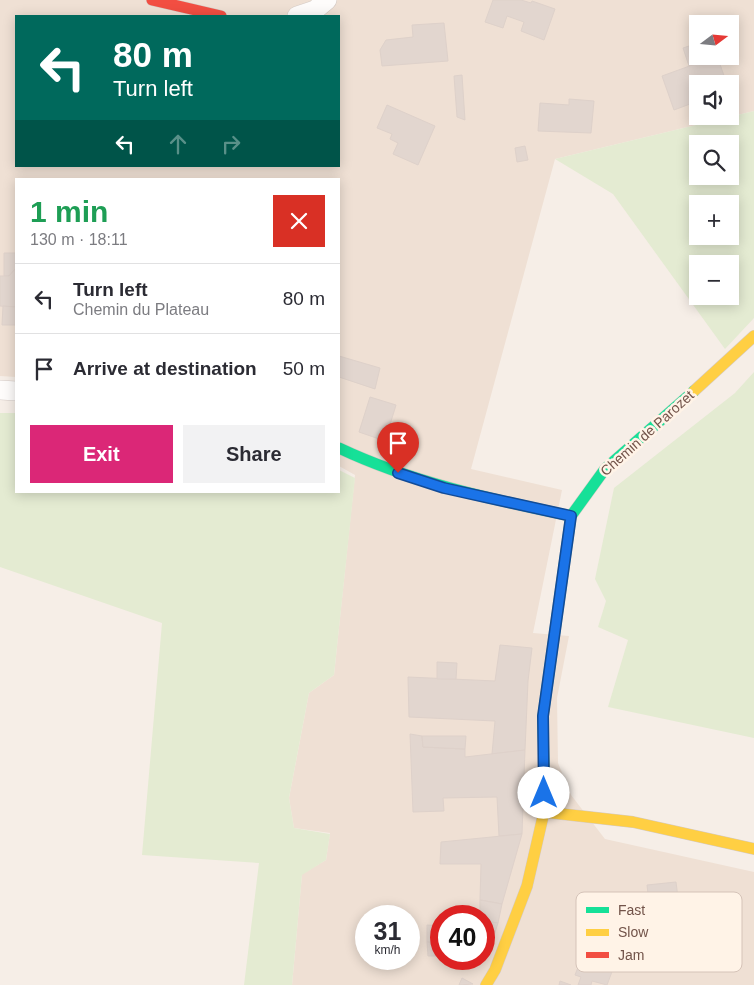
<!DOCTYPE html>
<meta charset="utf-8">
<style>
:root{--surface:#fff;--page:#f2f2f3;--text:#2b2b33;--muted:#7c7c81;--line:#e1e1e2;--accent:#db2777}
body{margin:0;font-family:Arial,sans-serif;background:var(--page);color:var(--text);height:100vh;display:flex;flex-direction:column;font-size:19px;white-space:nowrap}
*{box-sizing:border-box;margin:0}
p{font-size:16px;color:var(--muted)}
.icon{flex:none;width:28px;height:28px;fill:none;stroke:currentColor;stroke-width:2;stroke-linecap:round;stroke-linejoin:round}
.map{position:relative;flex:1;overflow:hidden}
.sheet{position:absolute;left:15px;top:178px;width:325px;height:315px;display:flex;flex-direction:column;background:var(--surface);border-radius:0px;box-shadow:0 2px 12px #0003}
.sheet>*{flex:none}
.guide{position:absolute;left:15px;top:15px;width:325px;height:152px;border-radius:0px;box-shadow:0 2px 12px #0003;background:#00695c;color:#fff;overflow:hidden}
.needle{width:32px;rotate:74deg}
.tools{position:absolute;left:689px;top:15px;display:grid;gap:10px}
.tools a{display:grid;place-items:center;width:50px;height:50px;border-radius:0px;background:var(--surface);box-shadow:0 2px 12px #0003;font-size:25px}
.speed{position:absolute;left:355px;top:905px;display:flex;gap:10px;font-size:25px;font-weight:700;text-align:center}
.speed>*{display:grid;place-content:center;width:65px;height:65px;border-radius:50%;background:var(--surface);box-shadow:0 2px 12px #0003;line-height:1}
.speed small{font-size:12px;font-weight:400}
.speed .limit{border:8px solid #d22;background:#fff;color:#111}
.pin{position:absolute;display:grid;place-items:center;width:42px;height:42px;color:#fff;margin:-51px -21px;border-radius:50% 50% 50% 0;rotate:-45deg;box-shadow:0 0 5px #0007}
.pin .icon{rotate:45deg}
.me{position:absolute;width:55px;margin:-28px;rotate:0deg;stroke-linejoin:round;filter:drop-shadow(0 0 4px #0008)}
.turn{display:flex;align-items:center;gap:18px;height:105px;padding:0 15px;font-size:22px}
.turn .icon{width:65px;height:65px;stroke-width:2.5}
.turn b{display:block;font-size:35px;line-height:42px}
.lanes{display:flex;align-items:center;height:48px;padding:0 15px;background:#0003;justify-content:center;gap:25px;direction:ltr}
.lanes .off{opacity:.35}
.round{display:grid;place-items:center;flex:none;width:52px;height:52px;border-radius:0px;background:var(--page)}
.overview{display:flex;align-items:center;justify-content:space-between;height:85px;padding:0 15px}
h1{font-size:30px;font-weight:700;line-height:38px;color:#1e9e55}
.button{display:flex;gap:10px;margin-top:auto;padding:10px 15px}
.button a{flex:1;height:58px;border-radius:0px;background:var(--accent);color:#fff;font-size:20px;font-weight:700;line-height:58px;text-align:center}
.button a+a{background:var(--page);color:var(--text)}
ul{padding:0;list-style:none}
li{display:flex;align-items:center;gap:15px;height:70px;padding:0 15px;border-top:1px solid var(--line)}
li div{flex:1}
li b{display:block;font-size:19px}
li em{font-style:normal}
.map>svg:first-child{display:block}
.residential{fill:#efe0d4;fill-rule:evenodd}
.green{fill:#e4ebd2;fill-rule:evenodd}
.building{fill:#e2d6cf;stroke:#ded1ca}
.lines{fill:none;stroke-linecap:round;stroke-linejoin:round}
.street-casing{stroke:#d4cac5;stroke-width:20}
.fast-casing{stroke:#d4cac4;stroke-width:12}
.slow-casing{stroke:#d4cac4;stroke-width:12}
.jam-casing{stroke:#d4cac4;stroke-width:12}
.street{stroke:#fefcfb;stroke-width:19}
.fast{stroke:#16e098;stroke-width:11}
.slow{stroke:#ffcf43;stroke-width:11}
.jam{stroke:#f24e42;stroke-width:11}
.route-casing{stroke:#114b97;stroke-width:12}
.route{stroke:#1a73e8;stroke-width:9}
.labels{text-anchor:middle;stroke-width:5;stroke-linejoin:round;paint-order:stroke}
.street-label{font-size:14px;fill:#725349;stroke:#fff3e7}
.key{fill:#fff3e7;stroke:#d5c3b8;stroke-width:1}
.key-label{font-size:14px;fill:#725349}
</style>
<div class="map">
<svg width="754" height="985" viewBox="0 0 754 985">
<rect width="100%" height="100%" fill="#f6eee7"/>
<path class="residential" d="M0,0H754V111L555,159L471,469L562,490L533,633L569,636L557,698L558,763L571,795L605,839L754,872V985H292L302,874L326,860L330,833L294,828L289,798L309,693L334,675L355,475L339,466V179H16V377L0,376ZM16,16H339V166H16ZM698,24H730V56H698ZM698,84H730V116H698ZM366,916H409V959H366ZM441,916H484V959H441Z"/>
<g class="green">
<path d="M754,111V318L725,349L613,194L555,159ZM698,144H730V176H698ZM698,204H730V236H698ZM698,264H730V296H698Z"/>
<polygon points="754,372 754,738 608,707 628,640 598,627 606,601 595,579 614,488 735,393"/>
<polygon points="0,413 16,413 16,491 339,491 339,470 355,478 334,675 309,693 289,798 294,828 330,834 326,860 302,875 292,985 244,985 259,863 142,855 162,623 0,567"/>
</g>
<g class="building">
<polygon points="493,0 521,0 531,3 532,1 555,9 544,40 521,31 524,22 507,16 503,28 485,22"/>
<polygon points="444,23 448,61 382,66 380,50 386,40 413,37 412,25"/>
<polygon points="698,43 698,56 717,56 689,66 683,48"/>
<polygon points="717,56 727,84 698,84 698,101 674,110 662,76"/>
<polygon points="462,75 465,120 457,117 454,76"/>
<polygon points="569,99 594,101 591,133 538,131 540,103 569,105"/>
<polygon points="387,105 435,126 418,165 393,154 398,143 390,139 392,134 377,128"/>
<polygon points="525,146 528,160 517,162 515,148"/>
<polygon points="4,253 16,253 16,268 9,276 4,276"/>
<polygon points="16,268 16,307 0,306 0,276 9,276"/>
<polygon points="3,306 16,307 16,325 2,325"/>
<polygon points="339,356 380,368 375,389 339,377"/>
<polygon points="370,397 396,405 385,441 359,432"/>
<polygon points="500,645 532,648 528,681 525,750 492,754 495,721 409,717 408,677 495,681"/>
<polygon points="437,662 457,663 456,679 437,679"/>
<polygon points="410,734 422,736 423,747 465,749 465,757 525,750 522,834 499,836 497,797 443,798 444,811 413,812"/>
<polygon points="422,736 466,736 465,749 423,747"/>
<polygon points="522,834 502,904 480,900 481,864 440,864 441,842"/>
<polygon points="676,882 681,922 628,929 625,906 649,903 647,885"/>
<polygon points="480,900 502,904 498,923 484,921 484,916 480,916"/>
<polygon points="484,921 498,923 487,957 484,957"/>
<polygon points="427,925 440,926 440,943 427,942"/>
<polygon points="440,926 441,926 441,956 428,956 427,942 440,943"/>
<polygon points="582,957 613,969 607,985 592,981 591,985 578,985 581,977 575,975"/>
<polygon points="462,978 473,984 459,985"/>
<polygon points="560,981 571,985 559,985"/>
</g>
<g class="lines">
<defs>
<g id="street">
<polyline points="297,16 315,10 327,0"/>
<polyline points="0,390 16,391"/>
</g>
<g id="fast">
<path d="M339,448C413,483 491,499 571,516"/>
<polyline points="544,774 543,716 571,516 605,469 694,391"/>
</g>
<g id="slow">
<polyline points="694,391 754,336"/>
<polyline points="544,812 633,822 754,849"/>
<polyline points="486,985 495,970 527,886 544,812 544,774"/>
</g>
<polyline id="jam" points="152,0 221,16"/>
</defs>
<use href="#street" class="street-casing"/>
<use href="#fast" class="fast-casing"/>
<use href="#slow" class="slow-casing"/>
<use href="#jam" class="jam-casing"/>
<use href="#street" class="street"/>
<use href="#fast" class="fast"/>
<use href="#slow" class="slow"/>
<use href="#jam" class="jam"/>
</g>
<g class="lines">
<defs>
<polyline id="route" points="398,473 444,488 571,516 543,716 544,793"/>
</defs>
<use href="#route" class="route-casing"/>
<use href="#route" class="route"/>
</g>
<g class="labels">
<g class="street-label">
<text transform="translate(647 433) rotate(-42)" y="5">Chemin de Parozet</text>
</g>
</g>
<rect x="576" y="892" width="166" height="80" rx="8" class="key"/>
<rect x="586" y="907" width="23" height="6" fill="#16e098"/>
<rect x="586" y="929" width="23" height="7" fill="#ffcf43"/>
<rect x="586" y="952" width="23" height="6" fill="#f24e42"/>
<g class="key-label">
<text x="618" y="915">Fast</text>
<text x="618" y="937">Slow</text>
<text x="618" y="960">Jam</text>
</g>
</svg>
<div class="tools">
<a><svg class="needle" viewBox="-14 -14 28 28"><path d="M0-13l5 13h-10z" fill="#e53935"/><path d="M0 13l5-13h-10z" fill="#7c7c81"/></svg></a>
<a><svg class="icon" aria-label="sound" viewBox="0 0 24 24"><path d="M4 9h4l5-4v14l-5-4H4zM17 9q2 3 0 6"/></svg></a>
<a><svg class="icon" aria-label="search" viewBox="0 0 24 24"><circle cx="10" cy="10" r="6"/><path d="M15 15l6 6"/></svg></a>
<a>+</a>
<a>−</a>
</div>
<div class="speed"><div>31<small>km/h</small></div><div class="limit">40</div></div>
<div class="pin" style="left:398px;top:473px;background:#d93025"><svg class="icon" aria-label="arrive" viewBox="0 0 24 24"><path d="M6 21V4h12l-3 4 3 4H6"/></svg></div>
<svg class="me" style="left:544px;top:793px" viewBox="-20 -20 40 40"><circle r="19" fill="#fff"/><path d="M0-13L10 11 0 6-10 11z" fill="#1a73e8"/></svg>
<div class="guide">
<div class="turn"><svg class="icon" aria-label="left" viewBox="0 0 24 24"><path d="M17 20v-9H6M10 6l-5 5 5 5"/></svg><div><b>80 m</b>Turn left</div></div>
<div class="lanes"><svg class="icon" aria-label="left" viewBox="0 0 24 24"><path d="M17 20v-9H6M10 6l-5 5 5 5"/></svg><svg class="icon off" aria-label="ahead" viewBox="0 0 24 24"><path d="M12 20V5M6 11l6-6 6 6"/></svg><svg class="icon off" aria-label="right" viewBox="0 0 24 24"><path d="M7 20v-9h11M14 6l5 5-5 5"/></svg></div>
</div>
<section class="sheet">
<div class="overview"><div><h1>1 min</h1><p>130 m · 18:11</p></div><a class="round" style="background:#d93025;color:#fff"><svg class="icon" aria-label="close" viewBox="0 0 24 24"><path d="M6 6l12 12M18 6L6 18"/></svg></a></div>
<ul>
<li><svg class="icon" aria-label="left" viewBox="0 0 24 24"><path d="M17 20v-9H6M10 6l-5 5 5 5"/></svg><div><b>Turn left</b><p>Chemin du Plateau</p></div><em>80 m</em></li>
<li><svg class="icon" aria-label="arrive" viewBox="0 0 24 24"><path d="M6 21V4h12l-3 4 3 4H6"/></svg><div><b>Arrive at destination</b></div><em>50 m</em></li>
</ul>
<div class="button"><a>Exit</a><a>Share</a></div>
</section>
</div>
